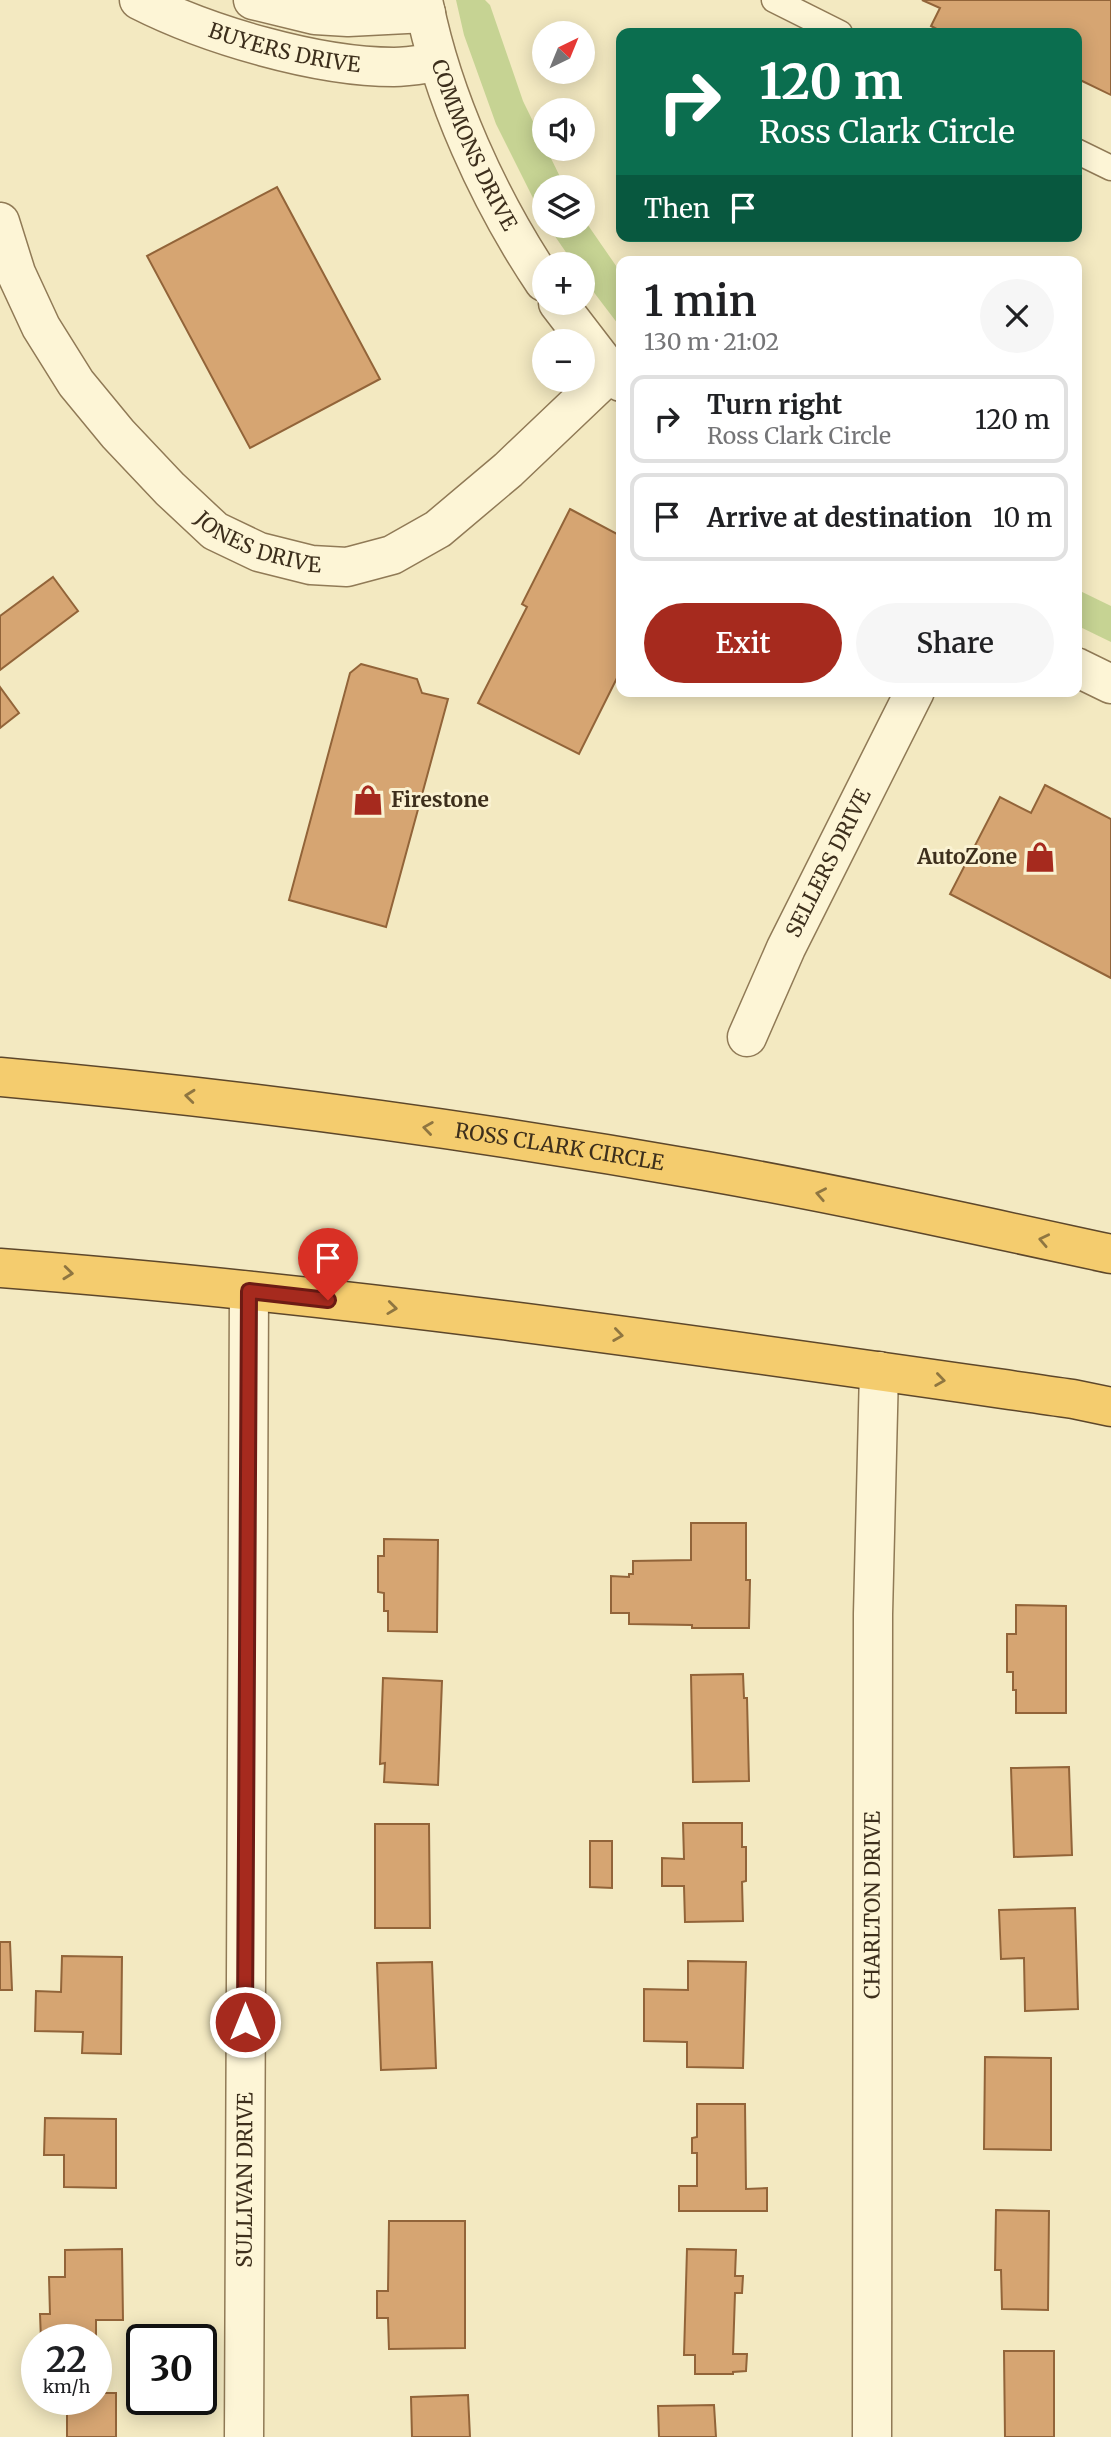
<!DOCTYPE html>
<meta charset="utf-8">
<style>
:root{--surface:#fff;--page:#f6f6f6;--text:#202124;--muted:#757577;--line:#e0e0e0;--accent:#a62a1e}
body{margin:0;font-family:Merriweather,serif;background:var(--page);color:var(--text);height:100vh;display:flex;flex-direction:column;font-size:26px;white-space:nowrap}
*{box-sizing:border-box;margin:0}
p{font-size:23px;color:var(--muted)}
.icon{flex:none;width:38px;height:38px;fill:none;stroke:currentColor;stroke-width:2;stroke-linecap:round;stroke-linejoin:round}
.map{position:relative;flex:1;overflow:hidden}
.details{position:absolute;left:616px;top:256px;width:466px;height:441px;display:flex;flex-direction:column;background:var(--surface);border-radius:14px;box-shadow:0 4px 18px #0003}
.details>*{flex:none}
.guide{position:absolute;left:616px;top:28px;width:466px;height:214px;border-radius:14px;box-shadow:0 4px 18px #0003;background:#0b6e4f;color:#fff;overflow:hidden}
.needle{width:46px;rotate:43deg}
.controls{position:absolute;left:532px;top:21px;display:grid;gap:14px}
.controls a{display:grid;place-items:center;width:63px;height:63px;border-radius:50%;background:var(--surface);box-shadow:0 4px 18px #0003;font-size:35px}
.speed{position:absolute;left:21px;top:2324px;display:flex;gap:14px;font-size:35px;font-weight:700;text-align:center}
.speed>*{display:grid;place-content:center;width:91px;height:91px;border-radius:50%;background:var(--surface);box-shadow:0 4px 18px #0003;line-height:1}
.speed small{font-size:18px;font-weight:400}
.speed .limit{border:4px solid #111;border-radius:10px;background:#fff;color:#111}
.pin{position:absolute;display:grid;place-items:center;width:60px;height:60px;color:#fff;margin:-72px -30px;border-radius:50% 50% 50% 0;rotate:-45deg;box-shadow:0 0 7px #0007}
.pin .icon{rotate:45deg}
.me{position:absolute;width:77px;margin:-38px;rotate:0deg;stroke-linejoin:round;filter:drop-shadow(0 0 5px #0008)}
.turn{display:flex;align-items:center;gap:24px;height:147px;padding:0 28px;font-size:32px}
.turn .icon{width:91px;height:91px;stroke-width:2.5}
.turn b{display:block;font-size:49px;line-height:60px}
.then{display:flex;align-items:center;height:66px;padding:0 28px;background:#0003;gap:14px;font-size:26px}
.round{display:grid;place-items:center;flex:none;width:74px;height:74px;border-radius:37px;background:var(--page)}
.summary{display:flex;align-items:center;justify-content:space-between;height:119px;padding:0 28px}
h1{font-size:42px;font-weight:600;line-height:52px}
.button{display:flex;gap:14px;margin-top:auto;padding:14px 28px}
.button a{flex:1;height:80px;border-radius:42px;background:var(--accent);color:#fff;font-size:28px;font-weight:600;line-height:80px;text-align:center}
.button a+a{background:var(--page);color:var(--text)}
ul{padding:0;list-style:none}
li{display:flex;align-items:center;gap:21px;height:88px;margin:0 14px 10px;padding:0 14px;border:4px solid var(--line);border-radius:14px}
li div{flex:1}
li b{display:block;font-size:26px}
li em{font-style:normal}
.map>svg:first-child{display:block}
.green{fill:#c6d393}
.building{fill:#d6a572;stroke:#926439;stroke-width:2}
.lines{fill:none;stroke-linecap:round;stroke-linejoin:round}
.service-casing{stroke:#907a56;stroke-width:27}
.minor-casing{stroke:#907a56;stroke-width:41}
.trunk-casing{stroke:#5d472b;stroke-width:41}
.service{stroke:#fdf5d6;stroke-width:24}
.minor{stroke:#fdf5d6;stroke-width:38}
.trunk{stroke:#f4cc6e;stroke-width:38}
.oneway{stroke:#8f7641}
.route-casing{stroke:#6c1b14;stroke-width:18}
.route{stroke:#a62a1e;stroke-width:12}
.labels{text-anchor:middle;stroke-width:6;stroke-linejoin:round;paint-order:stroke}
.street-label{font-size:21px;fill:#3d2f1c;stroke:#faf2d2}
.poi-label{font-size:21px;font-weight:bold;fill:#3d2f1c;stroke:#faf2d2;text-anchor:start}
</style>
<div class="map">
<svg width="1111" height="2437" viewBox="0 0 1111 2437">
<rect width="100%" height="100%" fill="#f3e9c1"/>
<g class="green">
<polygon points="456,0 485,0 490,5 523,101 565,187 544,187 544,220 496,124 464,35"/>
<polygon points="583,218 621,273 621,328 583,278 583,264 574,264 548,226 583,226"/>
<polygon points="1076,589 1111,606 1111,642 1076,625"/>
</g>
<g class="building">
<polygon points="922,0 1111,0 1111,95 1076,78 1076,33 944,33 931,26 940,8"/>
<polygon points="277,187 380,379 250,448 147,256"/>
<polygon points="570,509 621,536 621,670 579,754 478,703 527,607 522,604"/>
<polygon points="53,577 78,611 0,670 0,616"/>
<polygon points="361,664 417,679 422,693 448,699 386,927 289,900 350,673"/>
<polygon points="0,687 19,713 0,728"/>
<polygon points="1045,785 1111,819 1111,978 950,894 1000,797 1031,813"/>
<polygon points="691,1523 746,1523 746,1580 750,1580 749,1628 692,1628 692,1625 629,1624 629,1613 611,1613 611,1576 629,1577 629,1574 633,1574 633,1561 691,1560"/>
<polygon points="384,1539 438,1540 437,1632 388,1631 388,1611 384,1611 384,1593 378,1592 378,1556 384,1556"/>
<polygon points="1016,1605 1066,1606 1066,1713 1016,1713 1016,1690 1013,1690 1013,1672 1007,1672 1007,1634 1016,1634"/>
<polygon points="743,1674 744,1698 747,1698 749,1781 693,1782 691,1675"/>
<polygon points="383,1678 442,1681 438,1785 384,1782 385,1763 380,1764"/>
<polygon points="1069,1767 1072,1855 1014,1857 1011,1768"/>
<polygon points="683,1823 742,1823 742,1847 746,1847 746,1881 742,1882 743,1921 685,1922 684,1886 662,1886 662,1858 684,1859"/>
<polygon points="375,1824 429,1824 430,1928 375,1928"/>
<polygon points="590,1841 612,1841 612,1888 590,1887"/>
<polygon points="1075,1908 1078,2009 1025,2011 1024,1958 1001,1959 999,1910"/>
<polygon points="0,1942 10,1942 12,1990 0,1990"/>
<polygon points="62,1956 122,1957 121,2054 82,2053 83,2032 35,2031 36,1991 61,1992"/>
<polygon points="688,1961 746,1962 743,2068 687,2067 687,2042 644,2041 644,1989 688,1990"/>
<polygon points="432,1962 436,2068 381,2070 377,1963"/>
<polygon points="985,2057 1051,2058 1051,2150 984,2149"/>
<polygon points="697,2104 745,2104 746,2189 767,2188 767,2211 679,2211 679,2186 697,2186 697,2153 692,2153 692,2138 697,2137"/>
<polygon points="45,2118 116,2119 116,2188 64,2187 64,2155 44,2155"/>
<polygon points="996,2210 1049,2211 1048,2310 1002,2309 1001,2270 995,2270"/>
<polygon points="389,2221 465,2221 465,2348 389,2349 388,2318 377,2318 377,2291 388,2291"/>
<polygon points="122,2249 123,2320 96,2320 96,2340 41,2340 40,2314 50,2314 49,2277 65,2277 65,2250"/>
<polygon points="687,2249 736,2250 735,2276 743,2276 742,2293 735,2293 733,2354 747,2354 746,2371 733,2372 733,2374 695,2374 695,2355 684,2355"/>
<polygon points="1004,2351 1054,2351 1054,2437 1005,2437"/>
<polygon points="96,2393 116,2393 116,2437 67,2437 67,2399 96,2399"/>
<polygon points="468,2395 470,2437 412,2437 411,2397"/>
<polygon points="714,2405 716,2437 659,2437 658,2406"/>
</g>
<g class="lines">
<defs>
<g id="service">
<polyline points="774,0 840,33"/>
<polyline points="1076,151 1111,168"/>
</g>
<g id="minor">
<path id="s1" d="M139,0C208,35 317,67 394,67C408,67 423,64 437,62"/>
<polyline points="253,0 315,15 348,17 426,13"/>
<path id="s2" d="M423,0C442,97 489,200 544,282"/>
<path id="s3" d="M0,222L16,273L41,327L76,383L118,434L170,489L215,531L259,552L311,565L347,567L392,555L438,529L508,470L611,372"/>
<polyline points="558,303 611,372 621,382"/>
<polyline points="1076,667 1111,684"/>
<path id="s4" d="M747,1037L786,948L915,691"/>
<path id="s5" d="M244,2437L249,1291"/>
<path id="s6" d="M872,2437L873,1614L879,1371"/>
</g>
<g id="trunk">
<path id="s7" d="M0,1077C236,1098 473,1130 706,1171C842,1195 977,1225 1111,1254"/>
<path d="M0,1268C359,1295 716,1348 1073,1399L1111,1407"/>
</g>
</defs>
<use href="#service" class="service-casing"/>
<use href="#minor" class="minor-casing"/>
<use href="#trunk" class="trunk-casing"/>
<use href="#service" class="service"/>
<use href="#minor" class="minor"/>
<use href="#trunk" class="trunk"/>
</g>
<defs><path id="oneway-chevron" d="M-2-3.5L2.5 0L-2 3.5" fill="none" stroke-width="1.6" stroke-linecap="round" stroke-linejoin="round" transform="scale(1.75)"/></defs>
<g class="oneway">
<use href="#oneway-chevron" transform="translate(190 1096) rotate(-174)"/>
<use href="#oneway-chevron" transform="translate(428 1128) rotate(-172)"/>
<use href="#oneway-chevron" transform="translate(821 1194) rotate(-169)"/>
<use href="#oneway-chevron" transform="translate(1044 1240) rotate(-168)"/>
<use href="#oneway-chevron" transform="translate(68 1273) rotate(6)"/>
<use href="#oneway-chevron" transform="translate(392 1308) rotate(7)"/>
<use href="#oneway-chevron" transform="translate(618 1335) rotate(8)"/>
<use href="#oneway-chevron" transform="translate(940 1380) rotate(8)"/>
</g>
<g class="lines">
<defs>
<polyline id="route" points="245,2022 249,1291 328,1300"/>
</defs>
<use href="#route" class="route-casing"/>
<use href="#route" class="route"/>
</g>
<defs>
<symbol id="shop-bare" viewBox="-9 -9 18 18"><path d="M-5-2.5h2.3a2.7 3.5 0 0 1 5.4 0H5L5.5 6h-11ZM-1.5-2.5h3a1.5 2.3 0 0 0-3 0Z" fill="#a62a1e" stroke="#faf2d2" stroke-width="2.5" paint-order="stroke"/></symbol>
</defs>
<g fill-rule="evenodd">
<use href="#shop-bare" x="346" y="778" width="44" height="44"/>
<use href="#shop-bare" x="1018" y="835" width="44" height="44"/>
</g>
<g class="labels">
<g class="street-label">
<text dy="7" stroke="none"><textPath href="#s1" startOffset="154">BUYERS DRIVE</textPath></text>
<text dy="7" stroke="none"><textPath href="#s2" startOffset="154">COMMONS DRIVE</textPath></text>
<text dy="7" stroke="none"><textPath href="#s3" startOffset="427">JONES DRIVE</textPath></text>
<text dy="7" stroke="none"><textPath href="#s4" startOffset="192">SELLERS DRIVE</textPath></text>
<text dy="7" stroke="none"><textPath href="#s7" startOffset="564">ROSS CLARK CIRCLE</textPath></text>
<text dy="7" stroke="none"><textPath href="#s6" startOffset="532">CHARLTON DRIVE</textPath></text>
<text dy="7" stroke="none"><textPath href="#s5" startOffset="257">SULLIVAN DRIVE</textPath></text>
</g>
<g class="poi-label">
<text x="391" y="807">Firestone</text>
<text x="1017" y="864" text-anchor="end">AutoZone</text>
</g>
</g>
</svg>
<div class="controls">
<a><svg class="needle" viewBox="-14 -14 28 28"><path d="M0-13l5 13h-10z" fill="#e53935"/><path d="M0 13l5-13h-10z" fill="#757577"/></svg></a>
<a><svg class="icon" aria-label="sound" viewBox="0 0 24 24"><path d="M4 9h4l5-4v14l-5-4H4zM17 9q2 3 0 6"/></svg></a>
<a><svg class="icon" aria-label="layers" viewBox="0 0 24 24"><path d="M12 4l9 5-9 5-9-5zM3 14l9 5 9-5"/></svg></a>
<a>+</a>
<a>−</a>
</div>
<div class="speed"><div>22<small>km/h</small></div><div class="limit">30</div></div>
<div class="pin" style="left:328px;top:1300px;background:#d93025"><svg class="icon" aria-label="arrive" viewBox="0 0 24 24"><path d="M6 21V4h12l-3 4 3 4H6"/></svg></div>
<svg class="me" style="left:245px;top:2022px" viewBox="-20 -20 40 40"><circle r="17" fill="#a62a1e" stroke="#fff" stroke-width="3"/><path d="M0-11L8 9 0 5-8 9z" fill="#fff"/></svg>
<div class="guide">
<div class="turn"><svg class="icon" aria-label="right" viewBox="0 0 24 24"><path d="M7 20v-9h11M14 6l5 5-5 5"/></svg><div><b>120 m</b>Ross Clark Circle</div></div>
<div class="then">Then<svg class="icon" aria-label="arrive" viewBox="0 0 24 24"><path d="M6 21V4h12l-3 4 3 4H6"/></svg></div>
</div>
<section class="details">
<div class="summary"><div><h1>1 min</h1><p>130 m · 21:02</p></div><a class="round"><svg class="icon" aria-label="close" viewBox="0 0 24 24"><path d="M6 6l12 12M18 6L6 18"/></svg></a></div>
<ul>
<li><svg class="icon" aria-label="right" viewBox="0 0 24 24"><path d="M7 20v-9h11M14 6l5 5-5 5"/></svg><div><b>Turn right</b><p>Ross Clark Circle</p></div><em>120 m</em></li>
<li><svg class="icon" aria-label="arrive" viewBox="0 0 24 24"><path d="M6 21V4h12l-3 4 3 4H6"/></svg><div><b>Arrive at destination</b></div><em>10 m</em></li>
</ul>
<div class="button"><a>Exit</a><a>Share</a></div>
</section>
</div>
